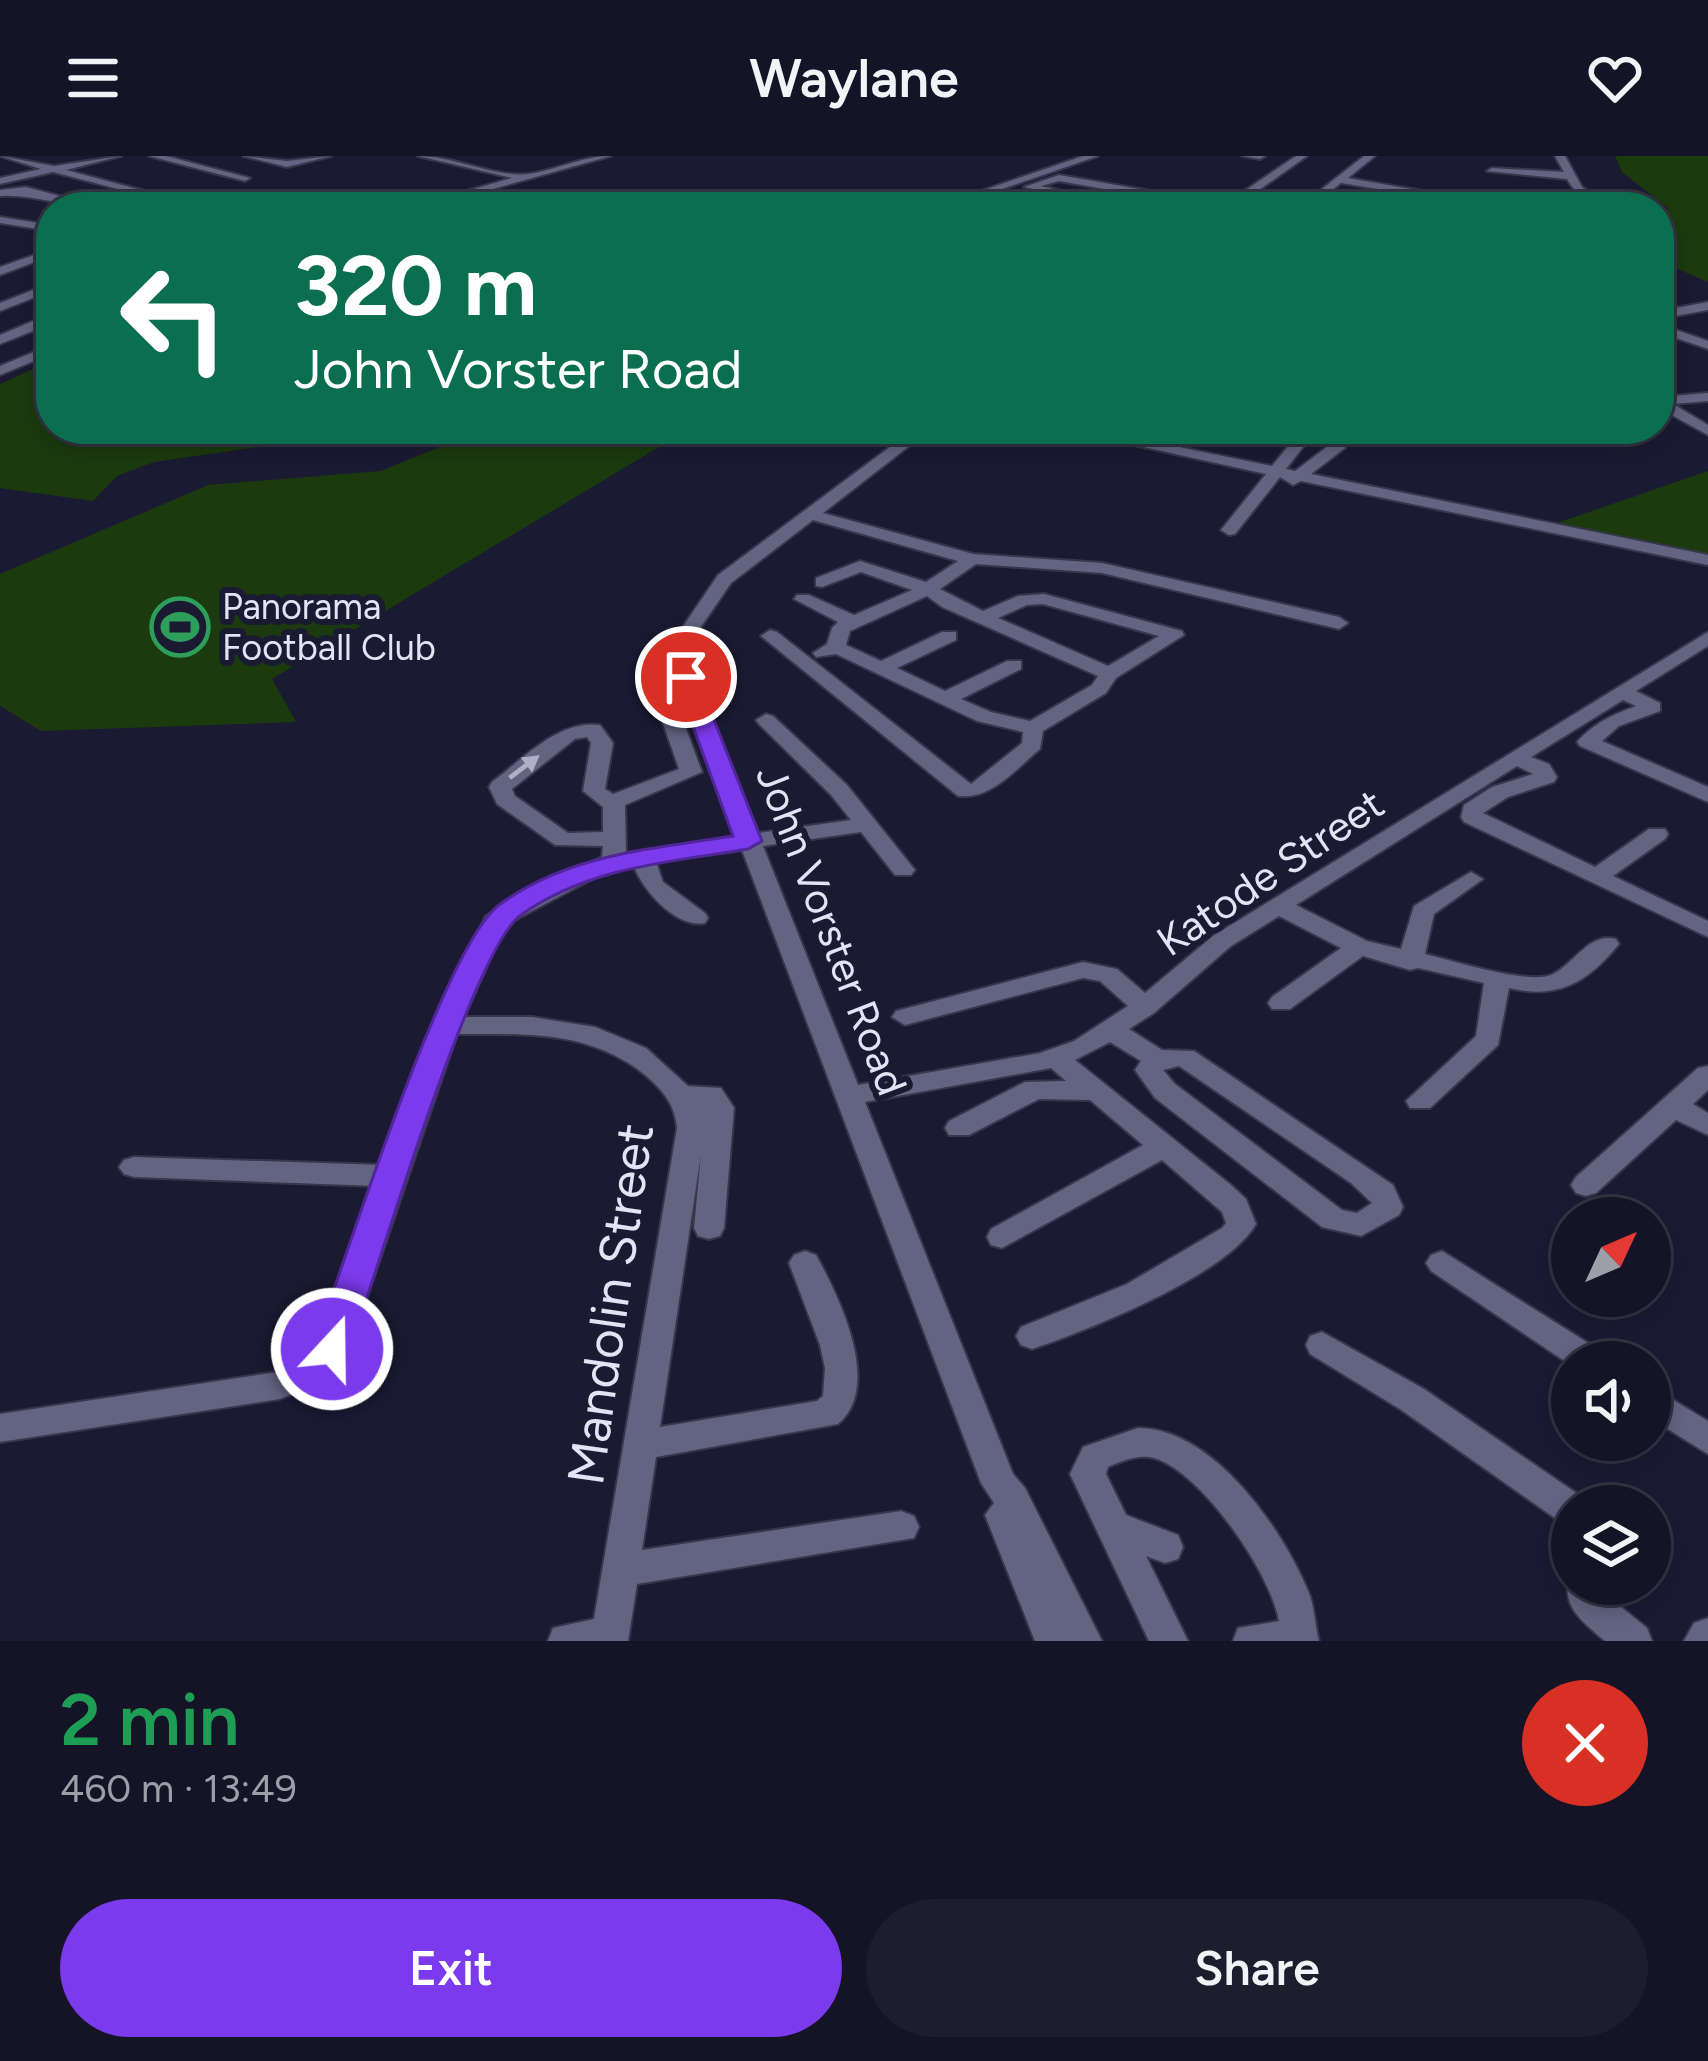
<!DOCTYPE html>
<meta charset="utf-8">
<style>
:root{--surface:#141426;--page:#1d1d2e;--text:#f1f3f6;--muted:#9d9ea7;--line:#333343;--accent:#7c3aed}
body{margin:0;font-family:Figtree,sans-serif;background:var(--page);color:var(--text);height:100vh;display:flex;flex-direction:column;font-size:45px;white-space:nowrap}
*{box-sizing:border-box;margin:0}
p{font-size:39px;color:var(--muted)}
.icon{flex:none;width:66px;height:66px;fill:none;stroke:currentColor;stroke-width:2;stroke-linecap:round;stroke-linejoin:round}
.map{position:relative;height:1485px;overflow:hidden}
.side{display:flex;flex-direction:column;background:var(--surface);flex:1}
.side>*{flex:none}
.hud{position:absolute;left:36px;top:36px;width:1638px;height:252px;border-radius:48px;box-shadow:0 6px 18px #0003,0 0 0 3px var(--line);background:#0b6e4f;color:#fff;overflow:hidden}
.needle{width:78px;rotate:46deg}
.fabs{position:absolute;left:1551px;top:1041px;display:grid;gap:24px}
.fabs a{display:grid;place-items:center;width:120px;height:120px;border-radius:50%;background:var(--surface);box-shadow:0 6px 18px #0003,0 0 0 3px var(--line);font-size:60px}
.pin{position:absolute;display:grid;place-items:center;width:102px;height:102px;color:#fff;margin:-51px;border:6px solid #fff;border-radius:50%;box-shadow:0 3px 12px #0007}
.me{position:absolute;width:132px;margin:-66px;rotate:21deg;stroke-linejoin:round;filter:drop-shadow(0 0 9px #0008)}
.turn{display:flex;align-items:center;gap:42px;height:252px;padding:0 60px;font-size:54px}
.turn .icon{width:156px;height:156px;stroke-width:2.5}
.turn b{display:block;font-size:84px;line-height:102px}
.round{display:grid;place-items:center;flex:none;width:126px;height:126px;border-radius:63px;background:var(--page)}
.summary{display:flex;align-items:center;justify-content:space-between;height:204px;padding:0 60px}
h1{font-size:72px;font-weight:600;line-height:90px;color:#1e9e55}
.action{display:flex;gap:24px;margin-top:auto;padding:24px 60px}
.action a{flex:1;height:138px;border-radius:72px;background:var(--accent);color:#fff;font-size:48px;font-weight:600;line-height:138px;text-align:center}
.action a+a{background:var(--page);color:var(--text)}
header{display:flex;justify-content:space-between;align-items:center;height:156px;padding:0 60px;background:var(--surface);font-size:54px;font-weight:600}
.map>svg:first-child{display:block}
.green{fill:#1b3a0e}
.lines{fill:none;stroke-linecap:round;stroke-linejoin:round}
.minor-casing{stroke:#37364a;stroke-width:4}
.minor{fill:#636482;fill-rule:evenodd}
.oneway{fill:#afb0c7}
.route{fill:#7c3aed;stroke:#51269a;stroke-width:3}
.labels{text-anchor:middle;stroke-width:12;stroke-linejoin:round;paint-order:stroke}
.far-poi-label{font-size:36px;fill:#e2e3f5;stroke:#1b1a33;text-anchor:start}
.street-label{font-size:42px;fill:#e2e3f5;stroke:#1b1a33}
.near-street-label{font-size:51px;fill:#e2e3f5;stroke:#1b1a33}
</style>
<header><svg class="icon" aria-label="menu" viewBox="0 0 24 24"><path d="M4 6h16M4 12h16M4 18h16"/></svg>Waylane<svg class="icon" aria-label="heart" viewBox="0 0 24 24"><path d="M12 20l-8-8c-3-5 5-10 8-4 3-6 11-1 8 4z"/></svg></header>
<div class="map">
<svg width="1708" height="1485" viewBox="0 0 1708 1485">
<rect width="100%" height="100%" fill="#1b1a33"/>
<g class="green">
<polygon points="1615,0 1708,0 1708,126 1659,105 1659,55 1669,53 1622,16"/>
<polygon points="51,205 51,273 320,273 272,289 154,306 117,320 93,345 0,332 0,228"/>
<polygon points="483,273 689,273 272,523 296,566 41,575 0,550 0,418 208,329 381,315"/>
<polygon points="1708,315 1708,398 1557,367"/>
</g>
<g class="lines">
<defs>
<g id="minor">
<polygon points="0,0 54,10 121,0 66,14 205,51 187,51 53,16 0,28 0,22 41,13"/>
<polygon points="149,0 166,0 250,22 245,25"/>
<polygon points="243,0 287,5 331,0 287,11"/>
<path d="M418,0C453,0 499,22 528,18C557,14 582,0 611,0L428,51H411L512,22Z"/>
<polygon points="1083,0 1098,0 950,51 934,51"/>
<polygon points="1242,0 1265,0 1260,3"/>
<polygon points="1296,0 1307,0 1235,51 1206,51 1059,25 1041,30 1129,51 1109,51 1024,31 1059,19 1225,48"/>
<polygon points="1364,0 1375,0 1348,22 1514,51 1489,51 1341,27 1311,51 1299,51"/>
<path d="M1555,0H1565L1582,31L1611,51C1592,51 1576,39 1567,23L1487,15L1492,12L1564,16Z"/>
<path d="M26,31L93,49L94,51C61,51 35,38 0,40V34Z"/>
<polygon points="499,39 544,48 549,51 499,45 477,50 472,47"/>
<polygon points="747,44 772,49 773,51 743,49"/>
<polygon points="0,61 51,69 51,75 0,67"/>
<polygon points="51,93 51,100 0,119 0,111"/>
<polygon points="1659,109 1673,116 1673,122 1659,118"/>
<polygon points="51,127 51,135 0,155 0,147"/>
<polygon points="1708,146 1708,154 1659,163 1659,155"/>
<polygon points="42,156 51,156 48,169 0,188 0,179 38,163"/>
<polygon points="1659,168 1708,185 1708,193 1659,176"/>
<polygon points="51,189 51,198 0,219 0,210"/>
<polygon points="1708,237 1708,245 1673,248 1708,269 1708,279 1659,252 1659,241"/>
<path d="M914,273H931L823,357L973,398L1102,407L1339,461L1348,467L1339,473L1102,417L976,408L940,433L983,455L1018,440L1044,438L1182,475L1184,479L1116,522L1106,537L1043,575L1040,593C1016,613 991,644 958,640L761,480L770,474L777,476L971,628L1022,587L1023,576L977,565L836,498L816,501L813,497L827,488L832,472L838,466L794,443L797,439H809L854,459L912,434L861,416L822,431L816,430V422L860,405L926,426L958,405L813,364L731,427L698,475L696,521L758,677L851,664L831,639L759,568L756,564L766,558L773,560L847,629L915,714L911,719H895L861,676L763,690L858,929L1040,897L1074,885L1128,850L1100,825L1083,822L905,869L892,861L896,855L1083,806L1117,813L1145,837L1213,780L1708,476V490L1636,535L1660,547V555L1619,570L1602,585L1708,631V646L1580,590L1577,586C1594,567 1612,559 1636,550L1623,544L1531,601L1549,608L1557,621L1554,626L1508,641L1483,657L1595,711L1649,673H1665L1668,678L1665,683L1613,720L1708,765V781L1464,666L1461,661L1464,649L1492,631L1533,618L1517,610L1296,749L1367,785L1401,793L1414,750L1471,716L1483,723L1434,758L1425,798C1452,804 1530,830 1553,818C1575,807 1589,776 1616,783L1619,788C1588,826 1558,844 1509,832L1498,889L1430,952H1410L1406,945L1476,880L1484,827L1418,812L1410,814L1363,800L1290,853H1272L1268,847L1272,841L1341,792L1279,760L1231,790L1154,857L1129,873L1162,894L1194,895L1393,1029L1403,1051L1399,1059L1361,1080L1322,1071L1155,942L1135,914L1141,905L1110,886L1075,904L1231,1029L1246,1043L1256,1068C1227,1119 1089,1174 1032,1193L1021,1189L1016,1180L1021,1171L1127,1128L1222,1072L1226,1067L1222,1056L1162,1004L1002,1092L991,1089L987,1081L991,1073L1143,989L1090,944L1039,943L969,979H949L945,972L949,965L1025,926L1066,925L1051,912L865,946L1013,1318L1025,1332L1102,1485H1035L985,1359L994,1347L981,1327L742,694L656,706L663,726L705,757L708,762L705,767C677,773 642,734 634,710L611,713L505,769L464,861H532L595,871L646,892L688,930L721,932L734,952L724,1072L720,1080L709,1083L698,1080L694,1072L701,998L660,1271L817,1245L823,1240L825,1212L820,1189L789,1107L794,1099L805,1095L816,1099C839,1141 883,1230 838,1268L656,1301L642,1394L901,1355L914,1360L919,1371L914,1382L637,1428L628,1485H548L553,1472L594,1463L677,972C675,948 662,933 644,918C588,874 525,878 457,878L353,1181L324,1225L280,1243L0,1286V1258L277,1216L300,1207L323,1176L376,1030L134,1021L124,1018L119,1011L124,1004L134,1001L383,1009L434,869L486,760L602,701L603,690L555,689L497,648L489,631L492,626C523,603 559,563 600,569L613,587L605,633L613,638L679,613L649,527L659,521L669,527L702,616L625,649L626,697L737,681L676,521L680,475L718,419ZM927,440L942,451L1098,520L1092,529L1030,565L991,556L961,543L1021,513V505H1007L945,535L897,512L956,484V476H942L881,505L846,489L850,475ZM1043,448L1159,480L1108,510L998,462L1027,449ZM587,581L591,587L583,635L603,651V676L568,677L515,640L512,633L575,583ZM1179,910L1351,1027L1372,1047L1357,1057L1342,1054L1175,928L1163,914Z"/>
<polygon points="1062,273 1091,273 1272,310 1302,273 1317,273 1286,313 1295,315 1332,287 1333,273 1347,273 1345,292 1311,318 1708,399 1708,409 1301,325 1293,329 1280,321 1235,378 1229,379 1221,374 1266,318"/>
<polygon points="1708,910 1708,934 1693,948 1708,957 1708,979 1676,964 1596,1037 1586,1040 1576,1037 1571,1029 1576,1021 1698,912"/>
<polygon points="1442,1095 1604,1197 1608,1206 1572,1206 1572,1210 1431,1115 1426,1107 1431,1099"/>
<polygon points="1322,1176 1424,1233 1585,1343 1588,1350 1572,1350 1572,1370 1559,1365 1400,1253 1310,1198 1306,1189 1310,1180"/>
<polygon points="1650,1230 1708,1265 1708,1298 1650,1262"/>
<path d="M1138,1272C1214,1272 1285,1376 1310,1440C1315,1455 1315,1470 1319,1485H1233L1238,1472L1279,1465C1271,1418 1202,1316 1154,1302C1138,1298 1123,1305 1108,1311L1106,1318L1126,1359L1178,1379L1183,1391L1178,1403L1165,1407L1146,1400L1188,1485H1149L1070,1318L1083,1291Z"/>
<path d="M1572,1416V1428H1604L1605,1438L1647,1472L1652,1485H1605C1583,1466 1557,1448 1572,1416Z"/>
<polygon points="1708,1462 1708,1485 1684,1485 1694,1467"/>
</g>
</defs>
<use href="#minor" class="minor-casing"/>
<use href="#minor" class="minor"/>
</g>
<defs><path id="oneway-solid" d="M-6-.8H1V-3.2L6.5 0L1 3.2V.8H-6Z" transform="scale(3)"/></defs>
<use class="oneway" href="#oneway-solid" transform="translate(524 611) rotate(-37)"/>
<path class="route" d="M686,514L697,521L762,685L748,693C669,706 589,711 521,759C473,792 376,1119 350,1193L345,1204L332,1208L319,1204L313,1193C344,1110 443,791 499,749C568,698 652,693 733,680L675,521Z"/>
<defs>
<symbol id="stadium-ring" viewBox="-11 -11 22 22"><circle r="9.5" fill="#1b1a33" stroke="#2e9e5b" stroke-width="1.5"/><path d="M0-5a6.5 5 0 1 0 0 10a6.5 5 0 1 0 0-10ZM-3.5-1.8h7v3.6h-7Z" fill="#2e9e5b"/></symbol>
</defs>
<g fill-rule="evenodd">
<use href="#stadium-ring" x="147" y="438" width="66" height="66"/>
</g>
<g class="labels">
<g class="far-poi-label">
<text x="222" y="463">Panorama<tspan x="222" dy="41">Football Club</tspan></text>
</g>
<g class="street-label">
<text transform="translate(1270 716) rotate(-34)" y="15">Katode Street</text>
<text transform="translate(832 774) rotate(69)" y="15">John Vorster Road</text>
</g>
<g class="near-street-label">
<text transform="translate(610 1148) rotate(-82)" y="18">Mandolin Street</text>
</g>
</g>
</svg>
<div class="fabs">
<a><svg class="needle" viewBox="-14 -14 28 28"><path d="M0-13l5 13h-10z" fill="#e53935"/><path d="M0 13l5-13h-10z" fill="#9d9ea7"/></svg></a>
<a><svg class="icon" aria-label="sound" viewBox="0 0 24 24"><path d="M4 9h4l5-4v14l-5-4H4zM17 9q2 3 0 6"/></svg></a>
<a><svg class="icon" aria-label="layers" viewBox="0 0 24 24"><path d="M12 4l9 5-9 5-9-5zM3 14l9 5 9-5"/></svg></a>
</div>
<div class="pin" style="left:686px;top:521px;background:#d93025"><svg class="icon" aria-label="arrive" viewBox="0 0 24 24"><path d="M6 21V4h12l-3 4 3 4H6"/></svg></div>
<svg class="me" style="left:332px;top:1193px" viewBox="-20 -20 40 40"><circle r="17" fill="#7c3aed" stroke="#fff" stroke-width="3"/><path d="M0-11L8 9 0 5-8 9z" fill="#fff"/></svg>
<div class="hud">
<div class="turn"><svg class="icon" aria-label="left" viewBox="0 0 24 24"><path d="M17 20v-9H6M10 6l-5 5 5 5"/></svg><div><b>320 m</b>John Vorster Road</div></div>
</div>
</div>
<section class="side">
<div class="summary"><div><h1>2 min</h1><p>460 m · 13:49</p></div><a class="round" style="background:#d93025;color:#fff"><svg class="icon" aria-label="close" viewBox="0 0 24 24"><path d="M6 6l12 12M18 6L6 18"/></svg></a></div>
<div class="action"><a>Exit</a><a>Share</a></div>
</section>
